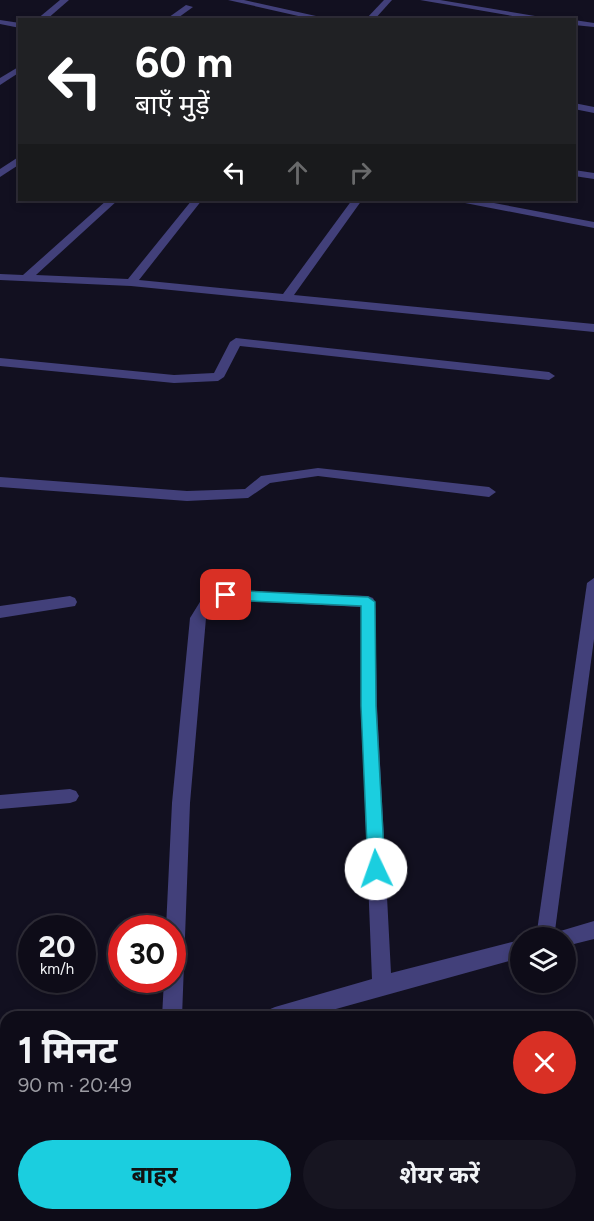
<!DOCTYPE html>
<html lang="hi">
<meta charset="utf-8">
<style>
:root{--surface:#0e0c18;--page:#171521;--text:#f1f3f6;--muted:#9b9ba2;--line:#2e2c37;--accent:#1bcedf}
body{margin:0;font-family:Figtree,"Noto Sans Devanagari",sans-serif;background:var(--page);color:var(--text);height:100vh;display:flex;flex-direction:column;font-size:22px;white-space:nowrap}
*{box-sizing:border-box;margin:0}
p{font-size:20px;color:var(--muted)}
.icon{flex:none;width:33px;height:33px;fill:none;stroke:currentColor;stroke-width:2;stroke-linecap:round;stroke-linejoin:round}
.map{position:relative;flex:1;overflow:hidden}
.sheet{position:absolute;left:0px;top:1011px;width:594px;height:210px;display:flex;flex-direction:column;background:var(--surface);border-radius:18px 18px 0 0;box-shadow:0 3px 9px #0003,0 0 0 2px var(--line)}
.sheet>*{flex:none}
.guide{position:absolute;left:18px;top:18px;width:558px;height:183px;border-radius:0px;box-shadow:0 3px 9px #0003,0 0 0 2px var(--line);background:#202124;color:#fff;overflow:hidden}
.fabs{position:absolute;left:510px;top:927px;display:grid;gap:12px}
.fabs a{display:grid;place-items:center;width:66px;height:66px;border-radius:50%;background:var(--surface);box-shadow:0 3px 9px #0003,0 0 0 2px var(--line);font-size:30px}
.speed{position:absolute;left:18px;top:915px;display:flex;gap:12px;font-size:30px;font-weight:700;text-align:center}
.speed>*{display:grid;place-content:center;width:78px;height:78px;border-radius:50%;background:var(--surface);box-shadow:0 3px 9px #0003,0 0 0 2px var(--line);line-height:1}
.speed small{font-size:15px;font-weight:400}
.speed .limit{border:9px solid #d22;background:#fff;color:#111}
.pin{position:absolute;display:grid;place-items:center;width:51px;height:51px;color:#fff;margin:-26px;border-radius:12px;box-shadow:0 3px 9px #0006}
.me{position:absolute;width:66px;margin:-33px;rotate:357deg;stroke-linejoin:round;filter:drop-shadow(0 0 4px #0008)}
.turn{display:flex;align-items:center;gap:21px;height:126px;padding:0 18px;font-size:27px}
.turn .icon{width:78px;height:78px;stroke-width:2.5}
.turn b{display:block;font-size:42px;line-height:51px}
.lanes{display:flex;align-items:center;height:57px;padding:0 18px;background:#0003;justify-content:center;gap:30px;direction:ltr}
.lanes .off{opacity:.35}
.round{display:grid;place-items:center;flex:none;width:63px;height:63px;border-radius:32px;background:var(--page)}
.overview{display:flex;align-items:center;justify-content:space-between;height:102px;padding:0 18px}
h1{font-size:36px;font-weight:700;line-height:45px}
.cta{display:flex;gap:12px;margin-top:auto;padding:12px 18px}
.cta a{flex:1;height:69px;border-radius:36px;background:var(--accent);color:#111;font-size:24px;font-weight:700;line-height:69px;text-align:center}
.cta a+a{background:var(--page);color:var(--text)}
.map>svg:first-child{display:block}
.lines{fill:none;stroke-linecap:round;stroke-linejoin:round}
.minor{fill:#42407a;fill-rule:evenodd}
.route{fill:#1bcedf;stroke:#128691;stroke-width:1.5}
</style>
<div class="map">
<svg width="594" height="1221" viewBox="0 0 594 1221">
<rect width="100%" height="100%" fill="#121020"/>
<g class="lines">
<g class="minor">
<polygon points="60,0 69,0 46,20 36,20"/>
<polygon points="228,0 244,0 334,20 316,20"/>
<polygon points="384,0 392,0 374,20 365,20"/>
<polygon points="420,0 440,0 559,20 536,20"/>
<polygon points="186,5 193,7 175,20 165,20"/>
<polygon points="0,20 20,23 20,28 0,24"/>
<polygon points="574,20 594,23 594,27 574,25"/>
<polygon points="20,66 20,72 0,85 0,78"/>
<polygon points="574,103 594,107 594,113 574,109"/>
<polygon points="20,156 20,164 0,177 0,169"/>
<polygon points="574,170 594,173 594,179 574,176"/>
<polygon points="107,200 118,200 36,275 128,279 192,200 202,200 139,280 283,294 352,200 362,200 294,295 594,324 594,332 131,286 0,280 0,274 23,275"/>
<polygon points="460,200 478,200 594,222 594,228 465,203"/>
<polygon points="236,338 549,372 555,376 549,380 240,346 224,377 218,381 174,383 0,366 0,358 174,375 214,373 230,342"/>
<polygon points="318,468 489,487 496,492 489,497 318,476 270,483 248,498 187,501 0,487 0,477 187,491 245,489 261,476"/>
<polygon points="594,578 594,639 554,938 536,938 587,583"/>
<polygon points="226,590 368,596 373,598 375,602 377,706 391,973 520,940 520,958 307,1017 265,1017 268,1010 275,1007 372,979 361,706 361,607 226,600 213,605 206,618 190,803 182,1017 162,1017 164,980 172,980 172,928 166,928 172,803 190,618 203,597"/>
<polygon points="70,596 75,598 77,602 75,606 0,618 0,606"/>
<polygon points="70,789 76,791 79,796 76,801 70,803 0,809 0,795"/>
<polygon points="594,921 594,939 566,946 566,938 555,938 557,932"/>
<polygon points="6,1088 6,1108 0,1110 0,1090"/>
<rect x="21" y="1215" width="22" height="6"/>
</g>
</g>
<polygon class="route" points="226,590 368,597 375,602 376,706 385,869 382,874 376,876 371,874 368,869 361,706 361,606 226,600 220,595"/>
</svg>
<div class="fabs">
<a><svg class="icon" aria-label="layers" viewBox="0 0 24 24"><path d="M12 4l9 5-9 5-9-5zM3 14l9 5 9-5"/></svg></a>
</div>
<div class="speed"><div>20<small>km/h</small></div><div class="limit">30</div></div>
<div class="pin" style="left:226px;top:595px;background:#d93025"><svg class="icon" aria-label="arrive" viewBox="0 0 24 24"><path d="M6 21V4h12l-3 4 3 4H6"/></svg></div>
<svg class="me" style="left:376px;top:869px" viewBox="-20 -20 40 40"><circle r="19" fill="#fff"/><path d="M0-13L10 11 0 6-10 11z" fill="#1bcedf"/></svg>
<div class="guide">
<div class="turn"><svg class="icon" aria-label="left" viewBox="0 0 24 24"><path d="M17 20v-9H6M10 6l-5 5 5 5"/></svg><div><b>60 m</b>बाएँ मुड़ें</div></div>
<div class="lanes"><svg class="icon" aria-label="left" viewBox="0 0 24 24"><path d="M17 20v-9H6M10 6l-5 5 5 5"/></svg><svg class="icon off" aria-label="ahead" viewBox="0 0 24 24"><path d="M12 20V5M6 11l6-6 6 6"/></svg><svg class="icon off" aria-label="right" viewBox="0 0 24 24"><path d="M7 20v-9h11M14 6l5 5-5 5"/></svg></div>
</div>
<section class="sheet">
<div class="overview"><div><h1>1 मिनट</h1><p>90 m · 20:49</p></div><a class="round" style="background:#d93025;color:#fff"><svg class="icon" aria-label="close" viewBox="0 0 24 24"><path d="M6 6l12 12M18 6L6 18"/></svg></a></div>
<div class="cta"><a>बाहर</a><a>शेयर करें</a></div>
</section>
</div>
